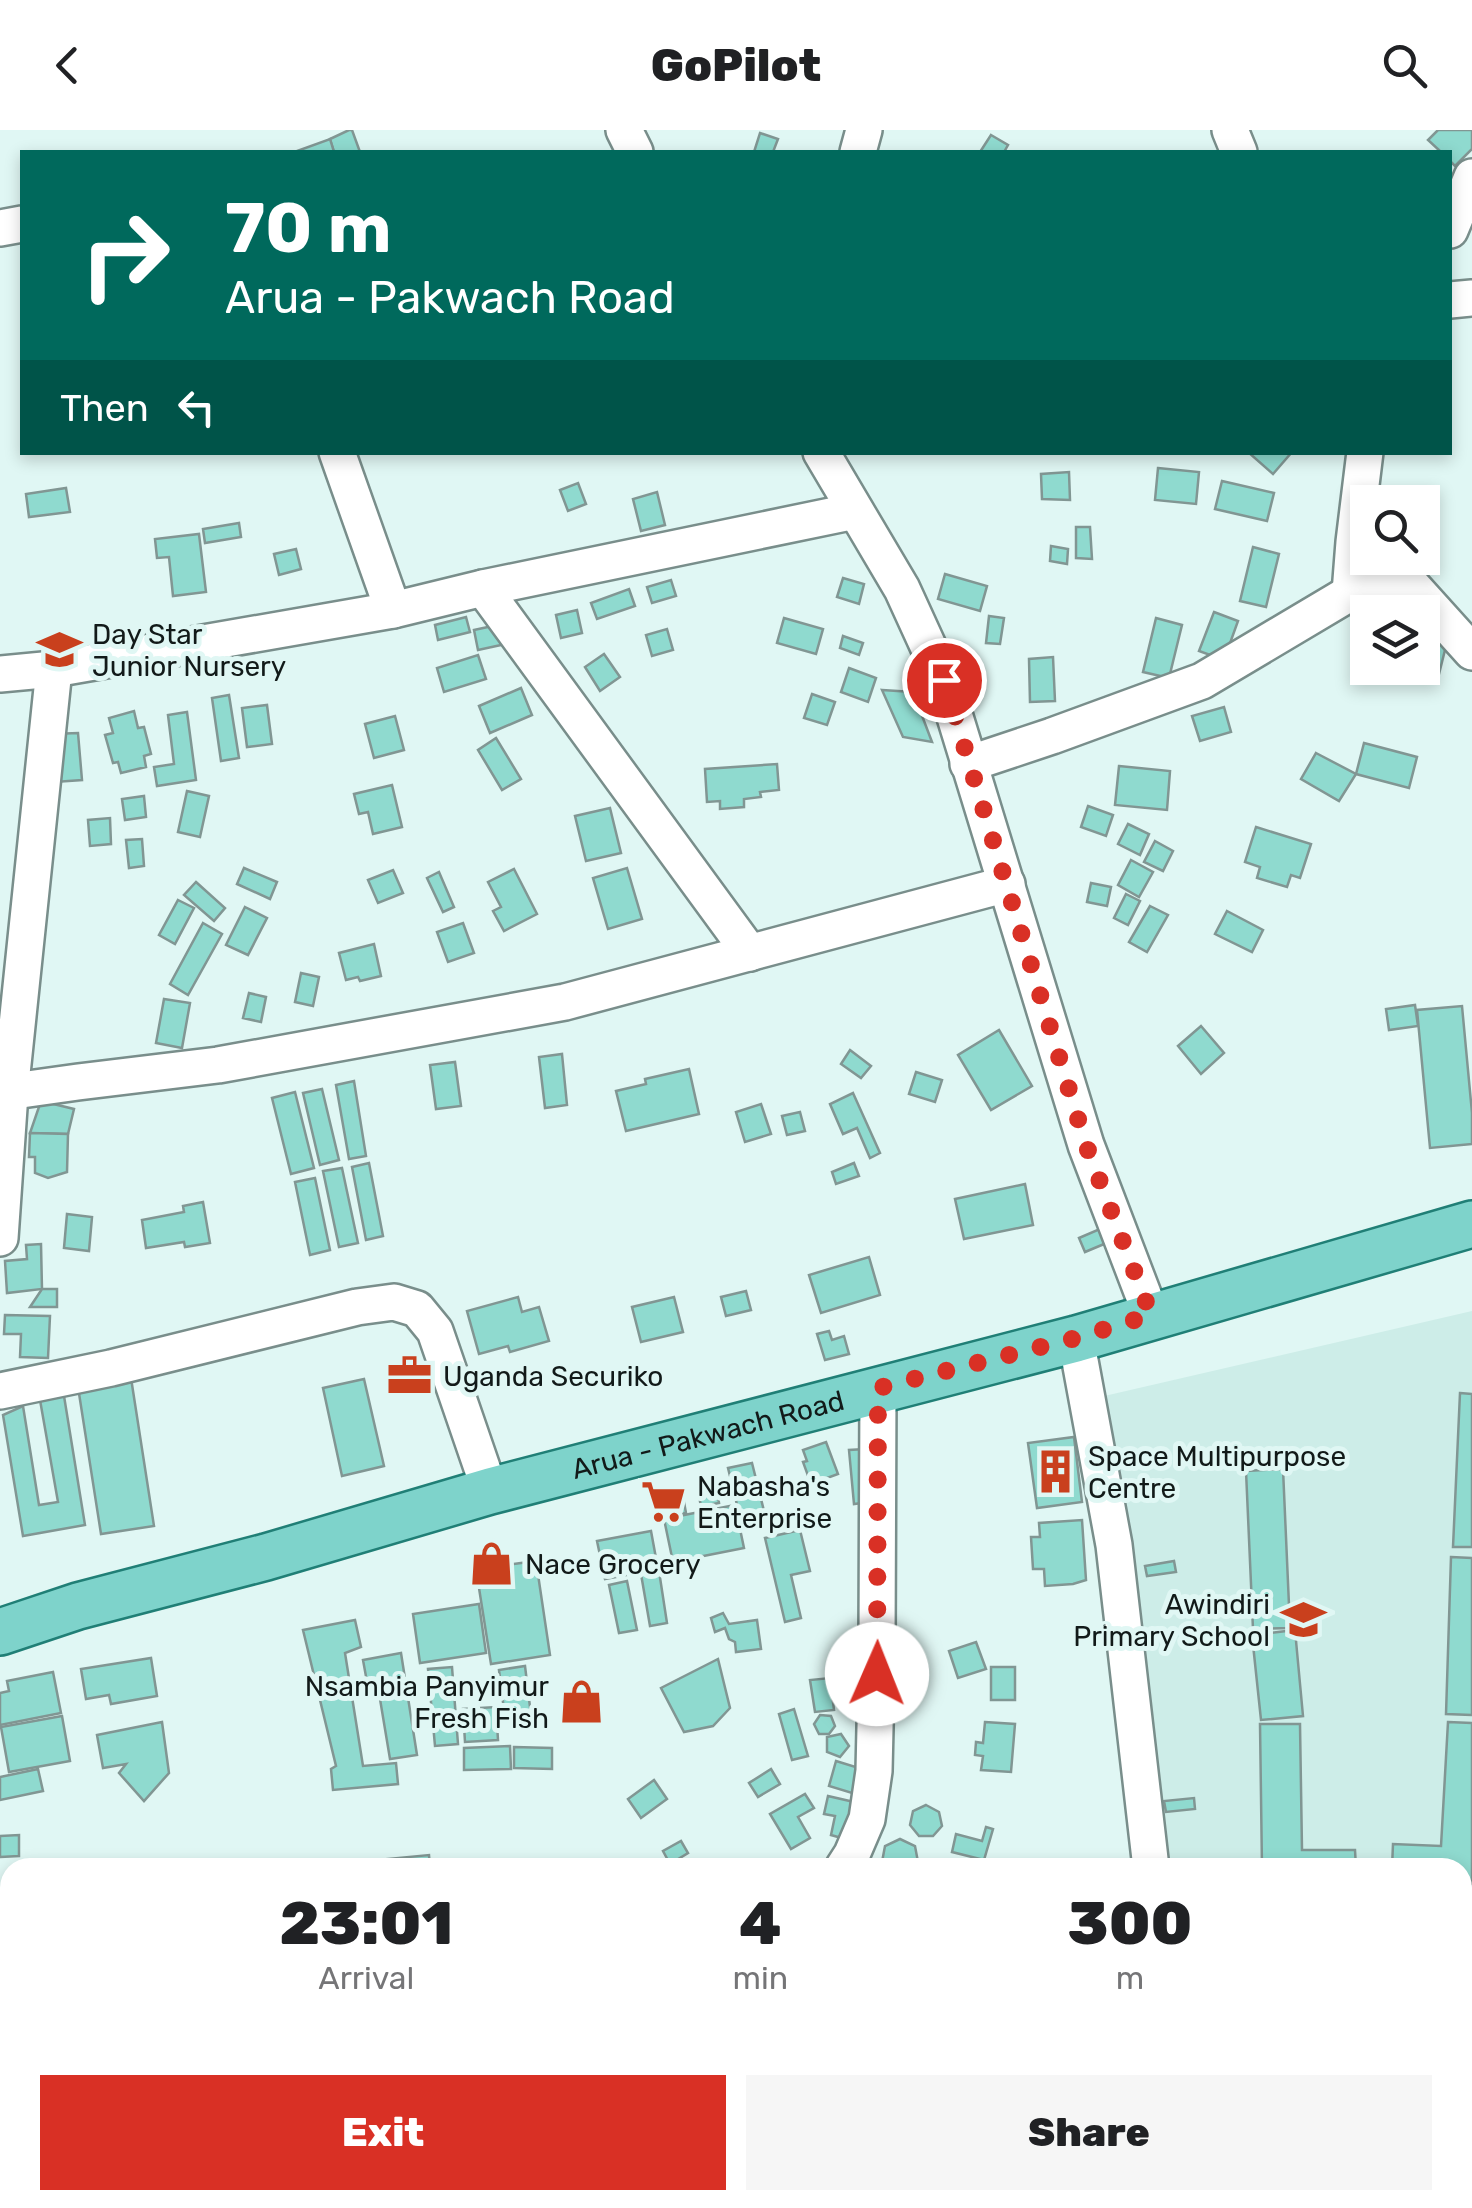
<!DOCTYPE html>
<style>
:root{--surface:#fff;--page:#f6f6f6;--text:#202124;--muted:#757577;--accent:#d93025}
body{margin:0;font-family:Rubik,sans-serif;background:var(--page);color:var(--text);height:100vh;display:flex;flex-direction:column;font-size:38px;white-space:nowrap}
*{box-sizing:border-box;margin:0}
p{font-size:32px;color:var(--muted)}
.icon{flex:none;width:55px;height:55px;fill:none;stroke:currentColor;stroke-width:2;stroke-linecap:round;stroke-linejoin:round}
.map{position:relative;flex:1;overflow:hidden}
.details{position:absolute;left:0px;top:1728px;width:1472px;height:352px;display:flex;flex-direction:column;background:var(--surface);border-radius:30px 30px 0 0;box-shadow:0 5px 15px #0003}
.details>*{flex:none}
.guide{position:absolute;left:20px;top:20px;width:1432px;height:305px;border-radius:0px;box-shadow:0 5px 15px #0003;background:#00695c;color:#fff;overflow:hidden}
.tools{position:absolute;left:1350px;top:355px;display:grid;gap:20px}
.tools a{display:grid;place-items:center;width:90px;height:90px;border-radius:0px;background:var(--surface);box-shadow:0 5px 15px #0003;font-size:50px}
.pin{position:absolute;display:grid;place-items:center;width:85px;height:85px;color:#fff;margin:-42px;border:5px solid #fff;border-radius:50%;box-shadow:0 2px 10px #0007}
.me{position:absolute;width:110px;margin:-55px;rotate:1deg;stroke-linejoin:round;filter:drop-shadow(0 0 8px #0008)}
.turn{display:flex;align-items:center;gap:35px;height:210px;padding:0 40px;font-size:45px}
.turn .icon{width:130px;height:130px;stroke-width:2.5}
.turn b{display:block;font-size:70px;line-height:85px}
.then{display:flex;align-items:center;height:95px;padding:0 40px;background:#0003;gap:20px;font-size:38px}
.eta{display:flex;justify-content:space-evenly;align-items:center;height:170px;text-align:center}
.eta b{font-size:60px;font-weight:800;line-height:70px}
.button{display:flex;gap:20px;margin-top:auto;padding:20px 40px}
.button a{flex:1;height:115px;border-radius:0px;background:var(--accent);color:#fff;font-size:40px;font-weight:800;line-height:115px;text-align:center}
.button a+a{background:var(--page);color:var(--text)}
header{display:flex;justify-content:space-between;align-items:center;height:130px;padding:0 40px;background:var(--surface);font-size:45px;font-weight:800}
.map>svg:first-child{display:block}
.built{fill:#cdede8}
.building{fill:#8fdacf;stroke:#819693;stroke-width:2.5}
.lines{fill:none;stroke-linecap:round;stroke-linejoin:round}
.minor-casing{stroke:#798e8b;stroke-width:40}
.major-casing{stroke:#207f76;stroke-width:50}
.minor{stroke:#fff;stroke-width:35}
.major{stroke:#7ed3cb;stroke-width:45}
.route{stroke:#d93025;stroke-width:18;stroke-dasharray:0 32.4}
.labels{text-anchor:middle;stroke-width:10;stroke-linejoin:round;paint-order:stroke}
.poi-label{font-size:28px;fill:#121a19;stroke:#e0f7f4;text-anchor:start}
.street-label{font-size:28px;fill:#121a19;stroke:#e0f7f4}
</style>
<header><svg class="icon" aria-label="back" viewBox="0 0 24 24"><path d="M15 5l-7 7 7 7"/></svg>GoPilot<svg class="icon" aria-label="search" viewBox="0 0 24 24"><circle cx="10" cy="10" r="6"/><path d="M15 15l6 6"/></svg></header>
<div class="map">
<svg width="1472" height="2078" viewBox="0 0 1472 2078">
<rect width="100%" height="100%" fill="#e0f7f4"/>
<polygon class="built" points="1472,1181 1472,1788 1463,1787 1462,1738 1159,1737 1100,1267"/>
<g class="building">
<polygon points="349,0 352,0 360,22 334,22 330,9"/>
<polygon points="1438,0 1472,0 1472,19 1455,36 1450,31 1450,22 1441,22 1428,10"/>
<polygon points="760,3 778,9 773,22 754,22"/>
<polygon points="991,5 1008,15 1004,22 980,22"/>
<polygon points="330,9 334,22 298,22 297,21"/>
<polygon points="1248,322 1292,322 1273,344"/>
<polygon points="1158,338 1199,342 1196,374 1155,370"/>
<polygon points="1069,342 1070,370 1042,369 1041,344"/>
<polygon points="1222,351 1274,363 1267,391 1215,379"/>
<polygon points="578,353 586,374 568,381 560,360"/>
<polygon points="66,358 70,382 29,387 26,364"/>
<polygon points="657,362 665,395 641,401 633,369"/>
<polygon points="239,393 241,407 205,413 203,399"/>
<polygon points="1076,397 1090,397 1092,429 1076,428"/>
<polygon points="199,404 206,462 173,466 169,427 157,428 155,409"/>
<polygon points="1051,416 1068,419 1067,434 1050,431"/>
<polygon points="1253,417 1279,424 1266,477 1240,471"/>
<polygon points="296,419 301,439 279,445 274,424"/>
<polygon points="945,444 987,456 980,481 938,469"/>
<polygon points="843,448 864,454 859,474 837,467"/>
<polygon points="671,450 676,466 652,473 647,457"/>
<polygon points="629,459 635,476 597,489 591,473"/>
<polygon points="577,480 582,503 561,508 556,485"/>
<polygon points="1214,482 1238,491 1224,530 1199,521"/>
<polygon points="989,486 1004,488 1000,514 986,513"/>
<polygon points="466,487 470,502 438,510 435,495"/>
<polygon points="784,488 823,499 816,524 777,513"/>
<polygon points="1156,488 1182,495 1169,548 1143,542"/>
<polygon points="497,495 501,515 478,520 474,500"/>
<polygon points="667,499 673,520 652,526 646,505"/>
<polygon points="843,506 863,513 859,525 840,518"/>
<polygon points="1422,506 1447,512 1437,552 1405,544 1407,538 1422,538"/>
<polygon points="604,524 620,547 600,561 585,537"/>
<polygon points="478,525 486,549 444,562 437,538"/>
<polygon points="1053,527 1055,571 1030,572 1029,529"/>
<polygon points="849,538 876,548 868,572 841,562"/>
<polygon points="521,558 532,585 490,603 479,576"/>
<polygon points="882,560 913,562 932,612 903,607"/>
<polygon points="812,564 835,572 827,595 804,588"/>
<polygon points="229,565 239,628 221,631 212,568"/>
<polygon points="267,575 272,614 247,617 242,578"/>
<polygon points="1224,577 1231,602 1200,611 1192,586"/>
<polygon points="134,581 138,598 144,597 151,624 144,626 146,637 121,643 118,632 113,633 105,605 113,603 109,588"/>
<polygon points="187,582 196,650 157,656 154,637 174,634 168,585"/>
<polygon points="395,586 404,620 374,628 365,594"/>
<polygon points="78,603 82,650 55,652 52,604"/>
<polygon points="496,608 521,649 502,660 478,620"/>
<polygon points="1364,613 1417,627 1409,658 1356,644"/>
<polygon points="1316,623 1356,644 1339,671 1301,649"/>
<polygon points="777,634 779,660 760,662 761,667 744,669 744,677 720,679 720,671 707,672 705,639"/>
<polygon points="1119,636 1170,641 1167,680 1115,675"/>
<polygon points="392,655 402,697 373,704 368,682 359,684 354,664"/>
<polygon points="187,661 209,666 200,707 178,702"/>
<polygon points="144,666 146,687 125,690 122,669"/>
<polygon points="1088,676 1113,685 1106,706 1081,697"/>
<polygon points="610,678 621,723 586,731 575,686"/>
<polygon points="110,688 111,714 90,716 88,690"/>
<polygon points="1128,694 1149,704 1140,725 1118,714"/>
<polygon points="1256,697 1311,714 1300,748 1291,745 1287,757 1257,748 1260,737 1245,732"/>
<polygon points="142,709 144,736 129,738 126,710"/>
<polygon points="1155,711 1173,721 1163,741 1144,732"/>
<polygon points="1131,730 1153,742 1139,767 1118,755"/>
<polygon points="244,738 277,752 270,769 237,754"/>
<polygon points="627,738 642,789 608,799 593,748"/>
<polygon points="514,739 537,784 504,801 493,781 501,777 488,752"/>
<polygon points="393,740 403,763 378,773 368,750"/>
<polygon points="439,742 454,777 443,782 427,748"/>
<polygon points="196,752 225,778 214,791 184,765"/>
<polygon points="1091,753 1111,757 1107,776 1087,772"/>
<polygon points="1126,764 1140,771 1128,795 1114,788"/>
<polygon points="178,770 194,778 175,814 159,805"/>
<polygon points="1150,776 1168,785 1147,822 1129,812"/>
<polygon points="245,777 267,788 248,825 226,815"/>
<polygon points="1227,781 1263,800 1252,822 1215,804"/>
<polygon points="203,793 222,804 188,865 170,854"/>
<polygon points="463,793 474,823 448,832 437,802"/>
<polygon points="374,814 381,846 360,851 358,847 346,850 339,823"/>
<polygon points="301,843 319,847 313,876 295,872"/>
<polygon points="249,863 266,867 261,892 243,888"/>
<polygon points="164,869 190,873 182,918 156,913"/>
<polygon points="1415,875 1418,896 1389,900 1386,879"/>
<polygon points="1462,876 1472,983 1472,1014 1430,1018 1417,880"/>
<polygon points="1201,896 1224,923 1201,944 1178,916"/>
<polygon points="999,900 1032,956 991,980 958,925"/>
<polygon points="850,920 871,936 861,948 841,934"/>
<polygon points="562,924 567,975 545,978 539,927"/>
<polygon points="455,932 461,976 436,979 430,935"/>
<polygon points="689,939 699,984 626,1001 616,961 646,954 645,949"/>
<polygon points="916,942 942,950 935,972 909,964"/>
<polygon points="354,951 366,1026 349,1029 336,955"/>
<polygon points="322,959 339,1030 320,1035 303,963"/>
<polygon points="295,962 314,1038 291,1044 272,968"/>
<polygon points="853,963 880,1023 870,1028 857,998 843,1004 830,974"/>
<polygon points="41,971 74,979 68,1004 30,1003"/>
<polygon points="761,974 771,1004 745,1012 736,982"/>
<polygon points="800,982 805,1001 787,1005 782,986"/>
<polygon points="30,1003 68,1004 67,1042 48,1048 35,1043 35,1027 29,1027"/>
<polygon points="369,1033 383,1106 366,1110 352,1037"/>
<polygon points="854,1033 859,1046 836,1054 832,1042"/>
<polygon points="342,1038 358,1113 339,1117 323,1041"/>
<polygon points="315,1048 330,1120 310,1125 295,1052"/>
<polygon points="1025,1054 1033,1095 964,1109 955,1069"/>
<polygon points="203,1072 210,1113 185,1117 184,1112 146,1118 142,1090 184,1082 183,1076"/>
<polygon points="67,1084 92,1087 89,1121 64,1118"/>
<polygon points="1109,1095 1116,1109 1085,1122 1079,1108"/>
<polygon points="41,1114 42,1159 7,1163 5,1131 27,1129 26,1115"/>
<polygon points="869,1127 880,1165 821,1183 809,1145"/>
<polygon points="42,1159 57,1159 57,1177 30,1177"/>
<polygon points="746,1161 751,1180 726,1186 721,1167"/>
<polygon points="518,1167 522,1182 539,1177 549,1211 510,1222 508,1216 479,1224 467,1181"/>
<polygon points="674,1167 683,1202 641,1212 632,1177"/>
<polygon points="5,1185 50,1186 48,1228 20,1227 21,1204 4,1204"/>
<polygon points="829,1201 832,1210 844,1206 849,1224 825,1230 817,1204"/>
<polygon points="131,1248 154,1396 101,1404 78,1257"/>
<polygon points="364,1249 384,1336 342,1346 323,1258"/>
<polygon points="1460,1263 1472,1264 1472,1417 1453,1417"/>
<polygon points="64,1266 85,1395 23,1406 3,1285 23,1276 39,1375 58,1372 40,1270"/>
<polygon points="1074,1307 1082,1372 1037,1378 1028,1313"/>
<polygon points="826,1312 838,1344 811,1354 803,1332 807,1331 803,1320"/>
<polygon points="865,1319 870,1372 854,1374 849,1320"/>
<polygon points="752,1333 765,1385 741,1391 728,1338"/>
<polygon points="1283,1339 1290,1498 1253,1499 1246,1341"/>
<polygon points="717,1359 719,1373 701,1376 698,1362"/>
<polygon points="682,1361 686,1383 655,1389 651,1368"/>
<polygon points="735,1375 744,1418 673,1432 664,1389"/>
<polygon points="1082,1390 1086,1450 1073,1454 1045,1456 1044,1439 1033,1439 1031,1407 1040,1407 1039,1393"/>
<polygon points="800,1400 810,1441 791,1445 801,1488 785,1492 765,1408"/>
<polygon points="651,1401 658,1439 605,1449 597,1411"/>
<polygon points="1451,1427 1472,1428 1472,1585 1446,1584"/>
<polygon points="536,1431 550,1525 491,1534 476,1439"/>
<polygon points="1174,1431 1176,1442 1147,1446 1145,1436"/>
<polygon points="659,1441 667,1493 650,1496 641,1444"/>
<polygon points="627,1451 637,1500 619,1503 609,1455"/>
<polygon points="479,1474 486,1523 420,1533 413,1484"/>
<polygon points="723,1483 729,1494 757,1490 761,1519 736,1522 735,1512 729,1509 725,1498 715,1502 711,1488"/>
<polygon points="355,1490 361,1517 345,1523 363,1636 396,1633 398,1654 333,1660 331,1639 336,1636 303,1500"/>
<polygon points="1295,1500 1303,1586 1261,1590 1252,1505"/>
<polygon points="976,1512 986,1539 958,1548 949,1521"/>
<polygon points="401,1523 417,1625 390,1629 377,1551 367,1552 363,1530"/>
<polygon points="151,1528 157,1566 111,1574 109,1565 86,1569 81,1539"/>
<polygon points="718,1529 730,1578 713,1596 684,1602 661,1558"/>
<polygon points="525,1536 531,1585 505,1588 499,1540"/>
<polygon points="452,1537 458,1614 435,1616 428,1539"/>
<rect x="991" y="1537" width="24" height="33"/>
<polygon points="53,1542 61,1583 0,1595 0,1563 9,1561 7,1551"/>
<polygon points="830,1548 834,1580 815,1582 810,1550"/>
<polygon points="496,1577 498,1610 465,1612 463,1579"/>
<polygon points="794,1579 808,1626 792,1630 779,1584"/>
<polygon points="820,1585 831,1586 835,1596 829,1604 819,1604 814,1594"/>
<polygon points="62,1586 70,1631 9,1642 1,1597"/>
<polygon points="162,1592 169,1643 144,1671 119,1643 126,1634 103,1638 97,1605"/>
<polygon points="985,1592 1015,1594 1011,1642 981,1640 983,1626 975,1625 976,1612 983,1613"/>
<polygon points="1448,1592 1472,1593 1472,1754 1462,1754 1462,1738 1392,1738 1393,1714 1441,1716"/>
<polygon points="1260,1594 1300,1594 1302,1720 1355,1720 1356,1738 1262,1738"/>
<polygon points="841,1604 849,1616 840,1627 827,1622 827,1607"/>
<polygon points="510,1616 511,1639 464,1640 464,1618"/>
<polygon points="514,1617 552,1618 552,1639 514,1638"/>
<polygon points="836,1631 859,1638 852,1663 829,1656"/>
<polygon points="38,1639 43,1661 0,1670 0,1647"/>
<polygon points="771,1639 780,1654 758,1667 749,1653"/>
<polygon points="654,1650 667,1669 641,1688 628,1669"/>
<polygon points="805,1664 814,1678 798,1687 810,1708 791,1719 770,1684"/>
<polygon points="828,1666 854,1672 845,1709 831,1705 835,1686 824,1684"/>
<polygon points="1194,1668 1195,1679 1166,1682 1164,1671"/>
<polygon points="926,1675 939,1682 942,1696 933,1706 919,1706 910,1695 913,1681"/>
<polygon points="986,1697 993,1699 984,1730 952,1722 956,1704 982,1711"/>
<polygon points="19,1705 19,1726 0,1727 0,1706"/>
<polygon points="900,1709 915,1716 918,1732 914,1738 886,1738 882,1732 885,1716"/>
<polygon points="681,1711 688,1723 670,1734 663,1721"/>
<polygon points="429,1725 430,1738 388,1738 387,1729"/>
</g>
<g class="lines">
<defs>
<g id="minor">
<polyline points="624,0 635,22"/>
<polyline points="1230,0 1239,22"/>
<polyline points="858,22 864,0"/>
<polyline points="0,98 22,94"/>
<polyline points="1450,100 1472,47"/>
<polyline points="1450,170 1472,168"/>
<polyline points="337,322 393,480"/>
<polyline points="821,322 902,459 944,551 1086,1015 1151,1185"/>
<polyline points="1397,430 1406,449 1472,522"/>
<polyline points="483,458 750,823"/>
<polyline points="1350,463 1354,412 1365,322"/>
<polyline points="0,544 54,539 393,480 483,458 855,381"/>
<polyline points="968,634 1052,606 1202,551 1350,463 1406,449"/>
<polyline points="0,963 78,952 218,935 565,872 1007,754"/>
<polyline points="0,1108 10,963 54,539"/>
<polyline points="1076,1209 1114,1415 1151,1738"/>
<polyline points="0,1261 111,1238 357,1177 394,1172 417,1179 435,1201 490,1361"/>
<polyline points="843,1738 852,1724 867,1689 874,1641 877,1512 878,1259"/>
<polyline points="1462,1835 1472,1836"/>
<polyline points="711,2070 715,2078"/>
<polyline points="1161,2070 1161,2078"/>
<polyline points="445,2078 455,2070"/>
</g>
<g id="major">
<path id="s1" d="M0,1502L78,1476L266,1427L490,1361L1076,1209L1472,1094"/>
</g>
</defs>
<use href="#minor" class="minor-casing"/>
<use href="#major" class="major-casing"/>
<use href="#minor" class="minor"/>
<use href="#major" class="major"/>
</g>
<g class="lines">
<polyline class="route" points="877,1544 878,1258 1076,1208 1151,1185 1086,1015 944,550"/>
</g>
<defs>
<symbol id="school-bare" viewBox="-9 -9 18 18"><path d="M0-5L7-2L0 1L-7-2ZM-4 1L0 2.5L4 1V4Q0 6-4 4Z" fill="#c9401d" stroke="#e0f7f4" stroke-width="2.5" paint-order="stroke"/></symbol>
<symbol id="office-bare" viewBox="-9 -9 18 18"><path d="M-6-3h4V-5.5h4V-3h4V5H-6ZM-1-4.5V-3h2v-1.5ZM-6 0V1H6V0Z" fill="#c9401d" stroke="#e0f7f4" stroke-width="2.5" paint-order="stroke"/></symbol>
<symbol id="building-bare" viewBox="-9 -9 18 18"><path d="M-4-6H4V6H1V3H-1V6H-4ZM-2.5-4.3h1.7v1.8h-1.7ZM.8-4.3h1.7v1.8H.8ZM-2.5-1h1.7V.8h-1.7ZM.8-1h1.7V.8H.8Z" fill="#c9401d" stroke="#e0f7f4" stroke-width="2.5" paint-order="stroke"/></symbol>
<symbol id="supermarket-bare" viewBox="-9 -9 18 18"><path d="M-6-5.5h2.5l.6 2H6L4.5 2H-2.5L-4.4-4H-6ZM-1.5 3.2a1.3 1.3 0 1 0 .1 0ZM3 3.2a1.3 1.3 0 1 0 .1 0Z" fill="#c9401d" stroke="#e0f7f4" stroke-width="2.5" paint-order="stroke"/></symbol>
<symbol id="shop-bare" viewBox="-9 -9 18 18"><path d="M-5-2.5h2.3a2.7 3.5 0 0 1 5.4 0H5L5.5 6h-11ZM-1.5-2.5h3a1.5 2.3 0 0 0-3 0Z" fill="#c9401d" stroke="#e0f7f4" stroke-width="2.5" paint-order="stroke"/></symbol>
</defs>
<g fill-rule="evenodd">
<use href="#school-bare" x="28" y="488" width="63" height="63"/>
<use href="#office-bare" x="378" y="1214" width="63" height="63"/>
<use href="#building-bare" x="1024" y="1310" width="63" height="63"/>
<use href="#supermarket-bare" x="632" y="1340" width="63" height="63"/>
<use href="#shop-bare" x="460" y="1402" width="63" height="63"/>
<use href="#school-bare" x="1272" y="1458" width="63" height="63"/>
<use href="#shop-bare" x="550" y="1540" width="63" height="63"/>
</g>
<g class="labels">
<g class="poi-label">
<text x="92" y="514">Day Star<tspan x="92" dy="32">Junior Nursery</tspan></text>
<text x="443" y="1256">Uganda Securiko</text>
<text x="1088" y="1336">Space Multipurpose<tspan x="1088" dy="32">Centre</tspan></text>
<text x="697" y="1366">Nabasha's<tspan x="697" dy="32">Enterprise</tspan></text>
<text x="525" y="1444">Nace Grocery</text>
<text x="1270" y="1484" text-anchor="end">Awindiri<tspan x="1270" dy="32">Primary School</tspan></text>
<text x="549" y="1566" text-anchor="end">Nsambia Panyimur<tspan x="549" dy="32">Fresh Fish</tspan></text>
</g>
<g class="street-label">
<text dy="10" stroke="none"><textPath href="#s1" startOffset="735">Arua - Pakwach Road</textPath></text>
</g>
</g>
</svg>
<div class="tools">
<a><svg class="icon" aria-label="search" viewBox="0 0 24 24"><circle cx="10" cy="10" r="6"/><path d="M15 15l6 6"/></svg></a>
<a><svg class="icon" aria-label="layers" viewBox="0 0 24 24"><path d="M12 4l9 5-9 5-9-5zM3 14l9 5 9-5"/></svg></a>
</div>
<div class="pin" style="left:944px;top:550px;background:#d93025"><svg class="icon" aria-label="arrive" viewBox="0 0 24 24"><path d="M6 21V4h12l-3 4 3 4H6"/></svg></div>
<svg class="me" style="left:877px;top:1544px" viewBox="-20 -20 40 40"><circle r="19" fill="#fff"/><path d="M0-13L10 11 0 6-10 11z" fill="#d93025"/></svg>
<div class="guide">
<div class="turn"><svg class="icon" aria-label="right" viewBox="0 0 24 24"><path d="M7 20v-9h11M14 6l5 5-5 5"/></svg><div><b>70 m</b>Arua - Pakwach Road</div></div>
<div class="then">Then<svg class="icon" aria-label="left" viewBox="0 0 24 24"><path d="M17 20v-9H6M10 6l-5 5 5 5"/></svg></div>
</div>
<section class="details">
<div class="eta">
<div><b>23:01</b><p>Arrival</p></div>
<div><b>4</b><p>min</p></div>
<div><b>300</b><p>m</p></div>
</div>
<div class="button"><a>Exit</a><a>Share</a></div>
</section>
</div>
